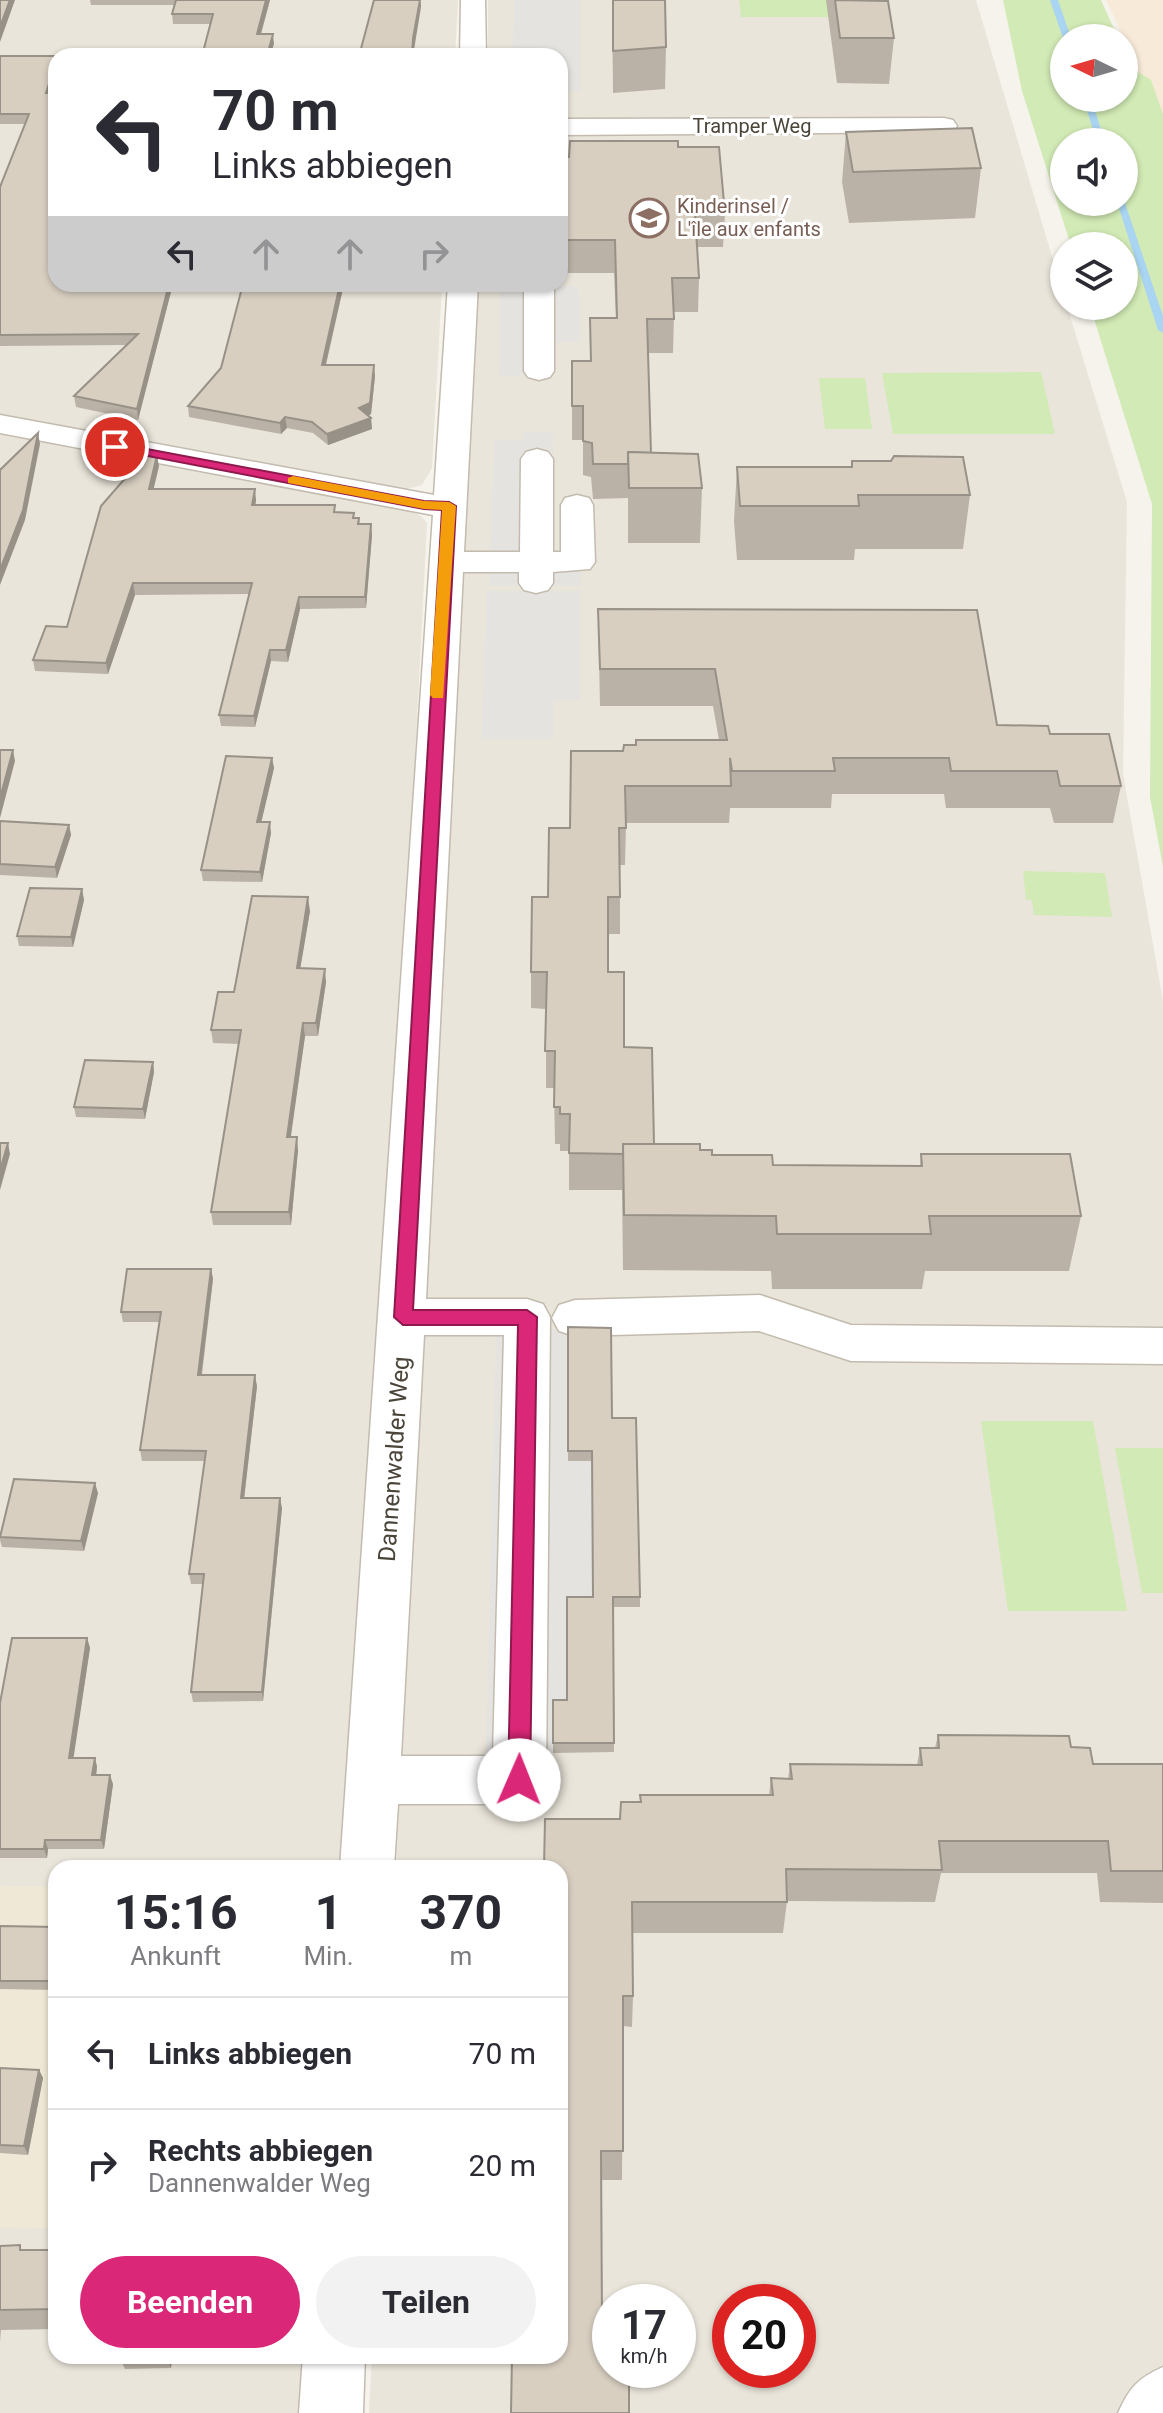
<!DOCTYPE html>
<html lang="de">
<meta charset="utf-8">
<style>
:root{--surface:#fff;--page:#f2f2f3;--text:#2b2b33;--muted:#7c7c81;--line:#e1e1e2;--accent:#db2777}
body{margin:0;font-family:Roboto,sans-serif;background:var(--page);color:var(--text);height:100vh;display:flex;flex-direction:column;font-size:30px;white-space:nowrap}
*{box-sizing:border-box;margin:0}
p{font-size:26px;color:var(--muted)}
.icon{flex:none;width:44px;height:44px;fill:none;stroke:currentColor;stroke-width:2;stroke-linecap:round;stroke-linejoin:round}
.map{position:relative;flex:1;overflow:hidden}
.side{position:absolute;left:48px;top:1860px;width:520px;height:504px;display:flex;flex-direction:column;background:var(--surface);border-radius:24px;box-shadow:0 2px 6px #0004}
.side>*{flex:none}
.banner{position:absolute;left:48px;top:48px;width:520px;height:244px;border-radius:24px;box-shadow:0 2px 6px #0004;background:#fff;color:var(--text);overflow:hidden}
.needle{width:52px;rotate:275deg}
.controls{position:absolute;left:1050px;top:24px;display:grid;gap:16px}
.controls a{display:grid;place-items:center;width:88px;height:88px;border-radius:50%;background:var(--surface);box-shadow:0 2px 6px #0004;font-size:40px}
.speed{position:absolute;left:592px;top:2284px;display:flex;gap:16px;font-size:40px;font-weight:700;text-align:center}
.speed>*{display:grid;place-content:center;width:104px;height:104px;border-radius:50%;background:var(--surface);box-shadow:0 2px 6px #0004;line-height:1}
.speed small{font-size:20px;font-weight:400}
.speed .limit{border:12px solid #d22;background:#fff;color:#111}
.pin{position:absolute;display:grid;place-items:center;width:68px;height:68px;color:#fff;margin:-34px;border:4px solid #fff;border-radius:50%;box-shadow:0 2px 8px #0007}
.me{position:absolute;width:88px;margin:-44px;rotate:1deg;stroke-linejoin:round;filter:drop-shadow(0 0 6px #0008)}
.turn{display:flex;align-items:center;gap:28px;height:168px;padding:0 32px;font-size:36px}
.turn .icon{width:104px;height:104px;stroke-width:2.5}
.turn b{display:block;font-size:56px;line-height:68px}
.lanes{display:flex;align-items:center;height:76px;padding:0 32px;background:#0003;justify-content:center;gap:40px;direction:ltr}
.lanes .off{opacity:.35}
.eta{display:flex;justify-content:space-evenly;align-items:center;height:136px;text-align:center}
.eta b{font-size:48px;font-weight:700;line-height:56px}
.cta{display:flex;gap:16px;margin-top:auto;padding:16px 32px}
.cta a{flex:1;height:92px;border-radius:48px;background:var(--accent);color:#fff;font-size:32px;font-weight:700;line-height:92px;text-align:center}
.cta a+a{background:var(--page);color:var(--text)}
ul{padding:0;list-style:none}
li{display:flex;align-items:center;gap:24px;height:112px;padding:0 32px;border-top:2px solid var(--line)}
li div{flex:1}
li b{display:block;font-size:30px}
li em{font-style:normal}
.map>svg:first-child{display:block}
.residential{fill:#eae5da;fill-rule:evenodd}
.commercial{fill:#f7ead8}
.education{fill:#efe8d6}
.green{fill:#d2eab5;fill-rule:evenodd}
.parking{fill:#e5e3e0}
.lines{fill:none;stroke-linecap:round;stroke-linejoin:round}
.stream{fill:#a9d4f2;fill-rule:evenodd}
.minor-casing{stroke:#c2bbae;stroke-width:3}
.minor{fill:#fff;fill-rule:evenodd}
.wall{fill:#bab2a6}
.shaded-wall{fill:#979187}
.building{fill:#d8cfc1;stroke:#979187;stroke-width:2}
.route{fill:#db2777;stroke:#8e194d;stroke-width:2}
.slow{fill:#f59e0b}
.labels{text-anchor:middle;stroke-width:6;stroke-linejoin:round;paint-order:stroke}
.far-street-label{font-size:20px;fill:#4b4439;stroke:#fff}
.far-education-label{font-size:20px;fill:#785e54;stroke:#fff;text-anchor:start}
.street-label{font-size:24px;fill:#4b4439;stroke:#fff}
</style>
<div class="map">
<svg width="1163" height="2413" viewBox="0 0 1163 2413">
<rect width="100%" height="100%" fill="#f6f3ec"/>
<g class="residential">
<polygon points="0,0 458,0 455,56 56,56 56,284 442,284 432,468 422,485 395,492 380,490 0,415"/>
<path d="M488,0H976L1064,297V306H1067L1127,502L1123,774L1163,1001V2413H369L372,2356H560V1868H396L476,284H560V56H488ZM610,2302H678V2370H610ZM730,2302H798V2370H730Z"/>
<polygon points="0,433 409,510 421,516 427,523 359,1868 56,1868 56,2356 335,2356 332,2413 0,2413"/>
</g>
<polygon class="commercial" points="1106,0 1163,0 1163,151 1124,38"/>
<polygon class="education" points="0,1886 56,1887 56,2228 0,2227"/>
<g class="green">
<polygon points="739,0 859,0 863,17 741,17"/>
<path d="M1003,0H1101L1118,38H1064V98H1124V56L1128,66L1151,80L1163,114V867L1150,797L1152,504L1090,306H1124V246H1071L1022,91ZM1124,142V202H1064V142Z"/>
<polygon points="1041,372 1055,434 893,434 882,373"/>
<polygon points="819,378 865,378 872,429 825,429"/>
<polygon points="1023,871 1105,873 1112,917 1034,915 1032,900 1026,900"/>
<polygon points="981,1421 1093,1421 1127,1611 1008,1611"/>
<polygon points="1115,1448 1163,1448 1163,1593 1142,1593"/>
</g>
<g class="parking">
<polygon points="514,0 581,0 581,91 560,91 560,56 512,56"/>
<polygon points="501,286 579,286 580,342 550,342 550,375 499,376"/>
<polygon points="524,432 553,432 552,570 581,570 581,586 489,586 495,440 523,440"/>
<polygon points="487,591 580,591 580,700 554,701 553,739 481,739"/>
<polygon points="568,1329 568,1461 592,1461 593,1607 567,1710 553,1710 553,1753 486,1753 496,1331"/>
</g>
<g class="lines">
<g class="stream">
<polygon points="1050,0 1058,0 1071,38 1063,38"/>
<polygon points="1083,98 1091,98 1105,142 1097,142"/>
<polygon points="1124,200 1163,316 1163,333 1158,330 1117,202 1124,202"/>
</g>
<defs>
<g id="minor">
<polygon points="461,0 485,0 486,56 460,56"/>
<polygon points="944,118 953,120 957,126 953,132 560,135 560,119"/>
<path d="M448,284H478L464,552H520L521,459L526,452L537,449L548,452L553,459V552H561V505L565,498L577,495L589,498L593,505L595,562L590,569L553,572V583L548,590L536,593L524,590L519,583V572H463L426,1299H527L543,1304L550,1317L546,1780L538,1797L519,1804H398L394,1868H340L433,515L0,433V415L434,495ZM424,1335H504L493,1756H401Z"/>
<polygon points="524,284 554,284 554,371 550,377 539,380 528,377 524,371"/>
<polygon points="760,1295 851,1325 1163,1328 1163,1364 851,1361 759,1331 575,1336 559,1331 552,1318 559,1305 575,1300"/>
<polygon points="303,2356 365,2356 363,2413 299,2413"/>
<path d="M1163,2367V2413H1118C1129,2388 1138,2378 1163,2367Z"/>
</g>
</defs>
<use href="#minor" class="minor-casing"/>
<use href="#minor" class="minor"/>
</g>
<g class="wall">
<polygon points="90,0 270,0 261,34 274,44 211,24 173,24 172,14 174,5 91,5"/>
<polygon points="612,0 665,0 666,47 665,89 613,93"/>
<polygon points="826,0 879,0 894,38 889,84 837,83"/>
<polygon points="0,56 56,56 56,77 51,93 56,284 173,284 138,420 76,407 74,396 126,345 0,346 0,187 25,124 0,124"/>
<polygon points="846,132 981,168 975,218 849,223 842,182"/>
<polygon points="678,147 725,214 723,247 697,247 699,278 698,312 674,312 673,353 648,353 651,453 702,488 700,543 628,543 628,498 593,499 591,477 583,475 583,440 572,440 572,361 590,361 616,318 614,273 560,273 560,157"/>
<polygon points="231,284 344,284 326,365 375,376 371,414 368,416 371,418 372,429 328,445 313,433 287,428 281,434 189,417 188,406 221,368 242,290 232,290"/>
<polygon points="852,461 970,495 963,549 855,549 854,560 737,560 734,521 737,467 851,467"/>
<polygon points="159,466 153,489 256,500 255,505 335,505 335,512 354,513 354,518 359,518 360,524 372,535 366,608 300,609 288,662 271,661 255,727 221,726 219,715 249,594 135,595 108,674 35,671 33,660 67,627"/>
<polygon points="598,609 997,725 1050,734 1121,786 1113,823 1054,823 1050,808 946,808 944,794 832,794 831,808 730,808 729,823 626,823 625,865 620,865 620,934 608,934 608,972 624,1047 654,1144 700,1150 712,1155 773,1165 920,1166 921,1154 1081,1216 1069,1271 925,1271 922,1289 772,1289 771,1271 623,1270 622,1190 569,1190 569,1151 560,1151 560,1144 555,1144 554,1088 546,1088 546,1009 531,1008 531,972 548,897 570,828 623,751 636,745 719,740 713,706 600,706"/>
<polygon points="272,758 274,768 261,822 271,833 262,882 203,881 201,870"/>
<polygon points="0,821 69,825 71,835 57,878 0,875"/>
<polygon points="82,889 84,900 73,947 19,946 17,936"/>
<polygon points="310,911 300,968 326,982 318,1036 305,1036 290,1137 298,1150 291,1225 213,1225 211,1212 239,1044 213,1043 211,1030 234,992"/>
<polygon points="153,1062 154,1072 145,1119 76,1117 74,1107"/>
<polygon points="211,1269 213,1279 202,1375 257,1386 244,1498 282,1508 263,1701 193,1702 191,1692 203,1584 191,1584 189,1574 205,1461 142,1461 140,1450 159,1322 123,1322 121,1312"/>
<polygon points="568,1327 612,1418 640,1597 640,1607 613,1607 614,1752 553,1753 553,1700 567,1700 593,1597 592,1461 568,1461"/>
<polygon points="98,1493 84,1551 2,1547 0,1540 0,1533"/>
<polygon points="87,1638 90,1648 73,1758 95,1758 97,1767 96,1775 113,1784 104,1849 48,1849 47,1858 0,1858 0,1703"/>
<polygon points="938,1735 1071,1747 1093,1764 1163,1764 1163,1903 1100,1902 1097,1873 941,1873 935,1902 787,1901 783,1933 632,1933 633,1996 632,2027 623,2026 622,2180 601,2180 602,2322 511,2413 620,1819 769,1795 771,1778 788,1779 790,1764 917,1765 920,1748 935,1748"/>
<polygon points="0,1926 56,1927 56,1990 0,1989"/>
<polygon points="0,2068 39,2070 43,2078 28,2155 0,2153"/>
<polygon points="0,2246 23,2250 56,2250 56,2329 1,2330 0,2342"/>
<polygon points="119,2356 172,2356 171,2368 125,2369"/>
</g>
<g class="shaded-wall">
<polygon points="10,0 15,0 0,42 0,27"/>
<polygon points="266,0 270,0 258,44 257,34"/>
<polygon points="421,0 421,7 413,56 412,56 413,38"/>
<polygon points="273,34 274,44 270,56 267,56"/>
<polygon points="56,62 56,77 47,103 46,93"/>
<polygon points="169,284 173,284 138,420 137,409"/>
<polygon points="340,284 344,284 323,376 322,365"/>
<polygon points="374,365 375,376 371,414 359,419 359,408"/>
<polygon points="285,417 287,428 281,434 280,423"/>
<polygon points="371,418 372,429 328,445 327,434"/>
<polygon points="38,433 40,444 25,520 0,585 0,570"/>
<polygon points="157,455 159,466 151,500 149,489"/>
<polygon points="255,489 256,500 254,516 252,505"/>
<polygon points="371,524 372,535 366,608 365,597"/>
<polygon points="133,583 135,595 108,674 106,663"/>
<polygon points="299,597 300,609 288,662 286,650"/>
<polygon points="270,650 271,661 255,727 254,716"/>
<polygon points="13,750 15,761 0,818 0,798"/>
<polygon points="272,758 274,768 259,832 257,822"/>
<polygon points="270,822 271,833 262,882 260,872"/>
<polygon points="69,825 71,835 57,878 55,867"/>
<polygon points="82,889 84,900 73,947 71,937"/>
<polygon points="308,897 310,911 298,982 297,968"/>
<polygon points="325,969 326,982 318,1036 316,1023"/>
<polygon points="303,1023 305,1036 289,1150 287,1137"/>
<polygon points="153,1062 154,1072 145,1119 143,1109"/>
<polygon points="297,1137 298,1150 291,1225 289,1212"/>
<polygon points="8,1143 10,1154 0,1190 0,1170"/>
<polygon points="211,1269 213,1279 200,1385 198,1375"/>
<polygon points="255,1375 257,1386 243,1508 241,1498"/>
<polygon points="95,1483 98,1493 84,1551 81,1541"/>
<polygon points="280,1498 282,1508 263,1701 262,1692"/>
<polygon points="87,1638 90,1648 72,1768 69,1758"/>
<polygon points="95,1758 97,1767 95,1784 92,1775"/>
<polygon points="110,1775 113,1784 104,1849 101,1840"/>
<polygon points="45,1840 48,1849 47,1858 44,1849"/>
<polygon points="39,2070 43,2078 28,2155 24,2146"/>
<polygon points="166,2356 172,2356 171,2368"/>
</g>
<g class="building">
<polygon points="0,0 10,0 0,27"/>
<polygon points="176,0 266,0 257,34 273,34 267,56 202,56 213,14 172,14"/>
<polygon points="374,0 420,0 413,38 412,56 359,56"/>
<polygon points="613,0 665,0 666,47 613,51"/>
<polygon points="835,0 888,1 894,38 840,38"/>
<polygon points="0,56 58,56 56,56 56,62 46,93 56,93 56,284 169,284 137,409 74,396 138,334 0,335 0,187 29,114 0,114"/>
<polygon points="972,128 981,168 853,172 846,132"/>
<polygon points="570,141 678,141 678,147 719,147 725,214 695,214 699,278 672,278 674,319 647,319 651,453 628,452 628,464 593,464 592,443 583,441 583,406 572,406 572,361 591,361 590,318 617,318 615,240 560,240 560,157 569,157"/>
<polygon points="243,284 340,284 322,365 374,365 370,403 359,408 371,418 327,434 312,422 285,417 280,423 188,406 221,368"/>
<polygon points="38,433 23,510 0,570 0,470"/>
<polygon points="628,452 698,454 702,488 629,488"/>
<polygon points="147,453 157,455 149,489 255,489 252,505 335,505 334,512 354,513 353,518 359,518 358,524 371,524 365,597 299,597 286,650 270,650 254,716 219,715 252,583 133,583 106,663 33,660 46,626 67,627 101,506"/>
<polygon points="894,456 963,457 970,495 858,495 859,506 740,506 737,467 852,467 852,461 891,461"/>
<polygon points="598,609 977,610 997,725 1048,726 1050,734 1109,734 1121,786 1060,786 1057,771 951,771 949,758 833,758 835,771 732,771 730,758 731,786 625,786 626,828 619,828 620,897 608,897 608,972 624,972 624,1047 652,1048 654,1144 623,1144 623,1154 569,1153 570,1114 560,1114 560,1107 554,1107 555,1051 545,1051 547,972 531,972 532,897 548,897 549,828 570,828 571,751 623,751 624,745 636,745 636,740 727,740 715,669 600,669"/>
<polygon points="0,750 13,750 0,798"/>
<polygon points="226,756 272,758 257,822 270,822 260,872 201,870"/>
<polygon points="0,821 69,825 55,867 0,864"/>
<polygon points="30,888 82,889 71,937 17,936"/>
<polygon points="252,896 308,897 297,968 325,969 316,1023 303,1023 287,1137 297,1137 289,1212 211,1212 241,1030 211,1030 218,992 234,992"/>
<polygon points="85,1060 153,1062 143,1109 74,1107"/>
<polygon points="0,1143 8,1143 0,1170"/>
<polygon points="623,1144 700,1144 700,1150 712,1150 712,1155 772,1155 773,1165 922,1166 921,1154 1070,1154 1081,1216 929,1216 931,1234 777,1234 776,1216 624,1215"/>
<polygon points="127,1269 211,1269 198,1375 255,1375 241,1498 280,1498 262,1692 191,1692 204,1574 189,1574 206,1451 140,1450 161,1312 121,1312"/>
<polygon points="568,1327 611,1328 612,1418 636,1418 640,1597 613,1597 614,1743 553,1743 553,1700 567,1700 567,1597 593,1597 592,1451 568,1451"/>
<polygon points="14,1479 95,1483 81,1541 0,1537"/>
<polygon points="12,1638 87,1638 69,1758 95,1758 92,1775 110,1775 101,1840 45,1840 44,1849 0,1849 0,1703"/>
<polygon points="938,1735 1069,1736 1071,1747 1090,1748 1093,1764 1163,1764 1163,1871 1111,1871 1108,1841 939,1841 942,1870 786,1869 787,1902 632,1902 633,1996 623,1996 623,2151 601,2151 602,2322 610,2322 610,2370 629,2370 629,2413 511,2413 512,2356 560,2356 560,1868 544,1868 545,1819 620,1819 621,1802 641,1802 640,1795 773,1795 771,1778 792,1779 790,1764 922,1765 920,1748 939,1748"/>
<polygon points="0,1926 56,1927 56,1981 0,1981"/>
<polygon points="0,2068 39,2070 24,2146 0,2145"/>
<polygon points="20,2245 20,2250 56,2250 56,2309 0,2310 0,2246"/>
</g>
<polygon class="route" points="115,443 424,501 449,502 456,506 413,1310 527,1310 537,1317 530,1780 527,1787 519,1790 511,1787 508,1780 518,1325 403,1325 394,1317 442,510 424,509 111,449 111,444"/>
<polygon class="slow" points="293,476 424,501 449,502 456,506 443,698 433,698 430,695 442,510 424,509 288,483 288,478"/>
<defs>
<symbol id="school-ring" viewBox="-11 -11 22 22"><circle r="9.5" fill="#fff" stroke="#8d6e63" stroke-width="1.5"/><path d="M0-5L7-2L0 1L-7-2ZM-4 1L0 2.5L4 1V4Q0 6-4 4Z" fill="#8d6e63"/></symbol>
</defs>
<g fill-rule="evenodd">
<use href="#school-ring" x="627" y="196" width="44" height="44"/>
</g>
<g class="labels">
<g class="far-street-label">
<text x="752" y="133">Tramper Weg</text>
</g>
<g class="far-education-label">
<text x="677" y="213">Kinderinsel /<tspan x="677" dy="23">L'île aux enfants</tspan></text>
</g>
<g class="street-label">
<text transform="translate(394 1459) rotate(-86)" y="8">Dannenwalder Weg</text>
</g>
</g>
</svg>
<div class="controls">
<a><svg class="needle" viewBox="-14 -14 28 28"><path d="M0-13l5 13h-10z" fill="#e53935"/><path d="M0 13l5-13h-10z" fill="#7c7c81"/></svg></a>
<a><svg class="icon" aria-label="sound" viewBox="0 0 24 24"><path d="M4 9h4l5-4v14l-5-4H4zM17 9q2 3 0 6"/></svg></a>
<a><svg class="icon" aria-label="layers" viewBox="0 0 24 24"><path d="M12 4l9 5-9 5-9-5zM3 14l9 5 9-5"/></svg></a>
</div>
<div class="speed"><div>17<small>km/h</small></div><div class="limit">20</div></div>
<div class="pin" style="left:115px;top:447px;background:#d93025"><svg class="icon" aria-label="arrive" viewBox="0 0 24 24"><path d="M6 21V4h12l-3 4 3 4H6"/></svg></div>
<svg class="me" style="left:519px;top:1780px" viewBox="-20 -20 40 40"><circle r="19" fill="#fff"/><path d="M0-13L10 11 0 6-10 11z" fill="#db2777"/></svg>
<div class="banner">
<div class="turn"><svg class="icon" aria-label="left" viewBox="0 0 24 24"><path d="M17 20v-9H6M10 6l-5 5 5 5"/></svg><div><b>70 m</b>Links abbiegen</div></div>
<div class="lanes"><svg class="icon" aria-label="left" viewBox="0 0 24 24"><path d="M17 20v-9H6M10 6l-5 5 5 5"/></svg><svg class="icon off" aria-label="ahead" viewBox="0 0 24 24"><path d="M12 20V5M6 11l6-6 6 6"/></svg><svg class="icon off" aria-label="ahead" viewBox="0 0 24 24"><path d="M12 20V5M6 11l6-6 6 6"/></svg><svg class="icon off" aria-label="right" viewBox="0 0 24 24"><path d="M7 20v-9h11M14 6l5 5-5 5"/></svg></div>
</div>
<section class="side">
<div class="eta">
<div><b>15:16</b><p>Ankunft</p></div>
<div><b>1</b><p>Min.</p></div>
<div><b>370</b><p>m</p></div>
</div>
<ul>
<li><svg class="icon" aria-label="left" viewBox="0 0 24 24"><path d="M17 20v-9H6M10 6l-5 5 5 5"/></svg><div><b>Links abbiegen</b></div><em>70 m</em></li>
<li><svg class="icon" aria-label="right" viewBox="0 0 24 24"><path d="M7 20v-9h11M14 6l5 5-5 5"/></svg><div><b>Rechts abbiegen</b><p>Dannenwalder Weg</p></div><em>20 m</em></li>
</ul>
<div class="cta"><a>Beenden</a><a>Teilen</a></div>
</section>
</div>
